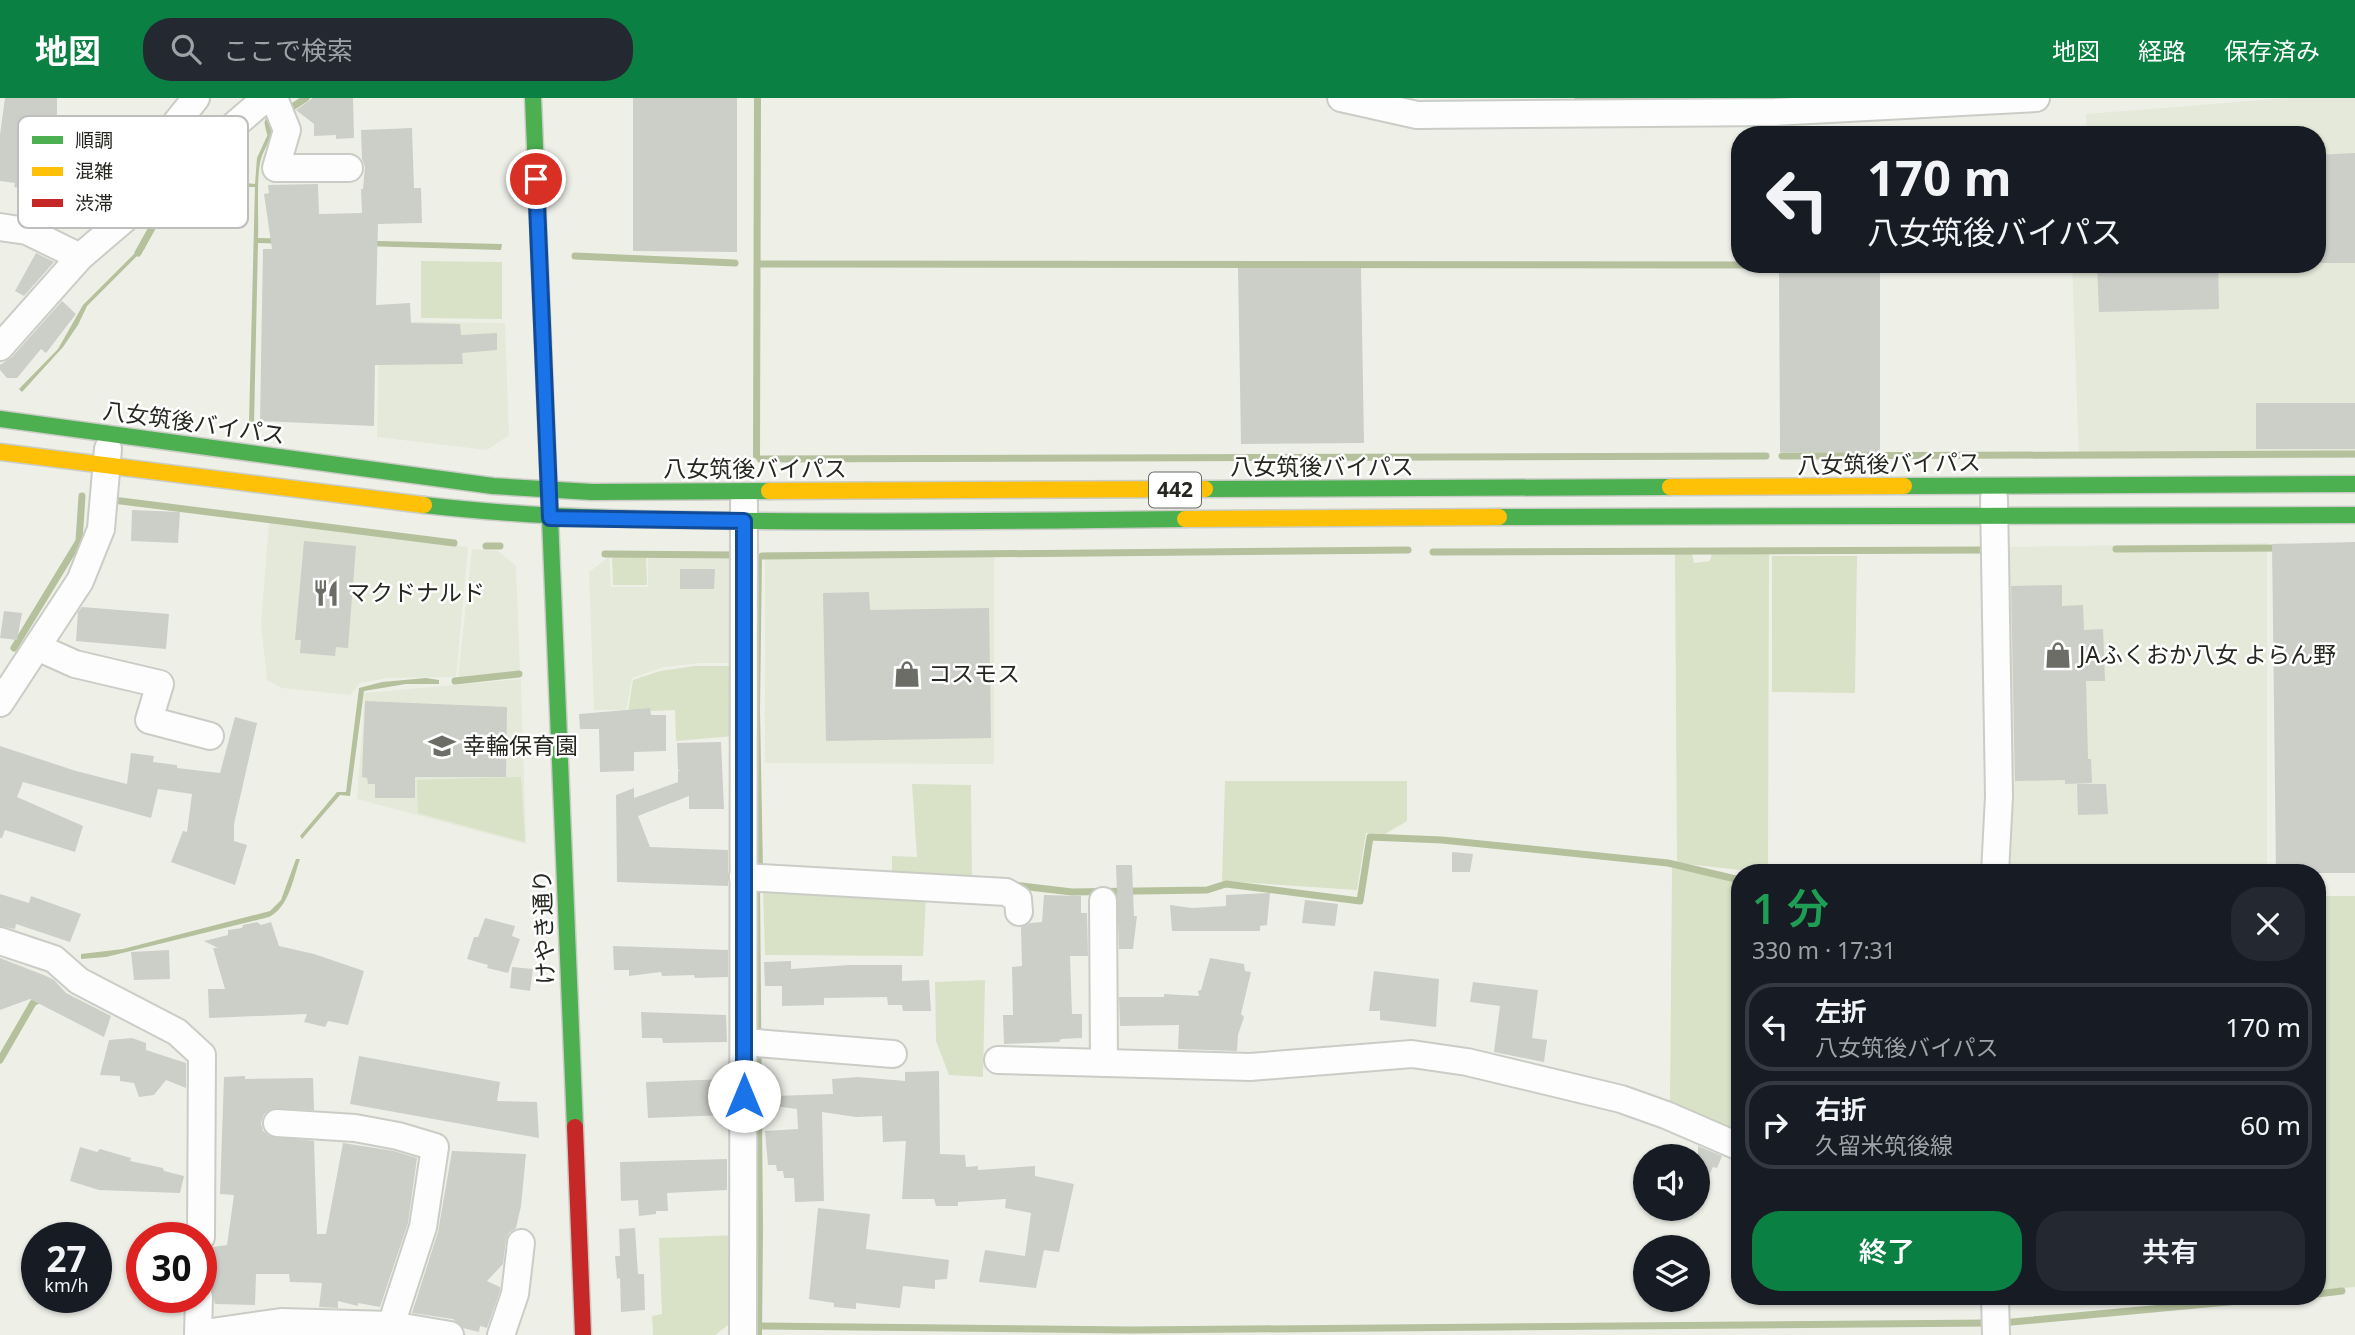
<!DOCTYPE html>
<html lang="ja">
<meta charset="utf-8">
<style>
:root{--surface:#171b24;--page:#242831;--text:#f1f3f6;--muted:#9ea1a6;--line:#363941;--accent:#0b8043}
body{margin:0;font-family:"Noto Sans","Noto Sans JP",sans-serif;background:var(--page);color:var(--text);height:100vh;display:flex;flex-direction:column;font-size:26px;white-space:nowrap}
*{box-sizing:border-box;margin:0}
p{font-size:23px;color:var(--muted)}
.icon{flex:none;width:38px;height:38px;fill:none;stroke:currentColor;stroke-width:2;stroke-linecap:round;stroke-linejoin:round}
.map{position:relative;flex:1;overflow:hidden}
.sheet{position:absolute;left:1731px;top:766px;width:595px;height:441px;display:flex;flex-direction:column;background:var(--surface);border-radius:28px;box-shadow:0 2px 5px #0004}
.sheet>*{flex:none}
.guide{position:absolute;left:1731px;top:28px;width:595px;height:147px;border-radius:28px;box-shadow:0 2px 5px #0004;background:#171b24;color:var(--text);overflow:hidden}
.tools{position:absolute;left:1633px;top:1046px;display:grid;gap:14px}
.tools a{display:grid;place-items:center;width:77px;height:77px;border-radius:50%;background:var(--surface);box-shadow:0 2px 5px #0004;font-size:35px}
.speed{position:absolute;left:21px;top:1124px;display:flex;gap:14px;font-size:35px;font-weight:700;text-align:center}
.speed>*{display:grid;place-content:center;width:91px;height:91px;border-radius:50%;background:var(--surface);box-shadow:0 2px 5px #0004;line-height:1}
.speed small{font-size:18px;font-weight:400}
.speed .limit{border:10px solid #d22;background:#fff;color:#111}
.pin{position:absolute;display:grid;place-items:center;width:60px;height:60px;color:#fff;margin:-30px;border:4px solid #fff;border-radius:50%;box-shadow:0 2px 7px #0007}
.me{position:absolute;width:77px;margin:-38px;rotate:0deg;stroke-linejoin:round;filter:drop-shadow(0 0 5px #0008)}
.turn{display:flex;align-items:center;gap:24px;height:147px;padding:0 21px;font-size:32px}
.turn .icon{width:91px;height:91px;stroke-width:2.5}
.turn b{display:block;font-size:49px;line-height:60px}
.round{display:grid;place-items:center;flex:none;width:74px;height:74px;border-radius:28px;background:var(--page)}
.headline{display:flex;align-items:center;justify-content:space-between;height:119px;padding:0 21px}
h1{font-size:42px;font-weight:600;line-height:52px;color:#1e9e55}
.cta{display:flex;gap:14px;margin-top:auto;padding:14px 21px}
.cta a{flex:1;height:80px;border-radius:28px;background:var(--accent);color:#fff;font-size:28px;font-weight:600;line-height:80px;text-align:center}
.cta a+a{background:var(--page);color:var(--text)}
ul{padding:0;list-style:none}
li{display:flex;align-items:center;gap:21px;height:88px;margin:0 14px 10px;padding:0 7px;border:4px solid var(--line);border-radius:28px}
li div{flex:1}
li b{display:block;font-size:26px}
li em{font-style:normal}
header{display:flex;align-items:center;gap:42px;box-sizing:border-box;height:98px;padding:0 35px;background:var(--accent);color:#fff}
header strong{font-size:33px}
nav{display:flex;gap:38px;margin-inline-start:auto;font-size:24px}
.search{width:490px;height:63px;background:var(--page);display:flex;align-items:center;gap:18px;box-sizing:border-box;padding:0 24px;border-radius:28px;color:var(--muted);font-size:26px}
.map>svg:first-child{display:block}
.built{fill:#e4e9d9}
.green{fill:#d9e1c7}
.water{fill:#b5c09c}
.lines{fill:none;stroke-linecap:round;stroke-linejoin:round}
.stream{stroke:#b5c09c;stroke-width:7}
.building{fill:#cccec8}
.street-casing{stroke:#caccc6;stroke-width:30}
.fast-casing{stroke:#caccc6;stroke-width:19}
.slow-casing{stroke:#caccc6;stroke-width:19}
.jam-casing{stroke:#caccc6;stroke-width:19}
.street{stroke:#fcfdfc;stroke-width:26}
.fast{stroke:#4caf50;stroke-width:16}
.slow{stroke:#ffc107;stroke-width:16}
.jam{stroke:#c62828;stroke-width:16}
.route-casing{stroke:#114b97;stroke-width:18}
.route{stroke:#1a73e8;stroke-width:12}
.labels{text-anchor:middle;stroke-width:5;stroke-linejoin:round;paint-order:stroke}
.shield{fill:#fff;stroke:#676864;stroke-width:2}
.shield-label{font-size:21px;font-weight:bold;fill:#262721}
.street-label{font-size:23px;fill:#262721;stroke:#fff}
.poi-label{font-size:23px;fill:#262721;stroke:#fff;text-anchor:start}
.key{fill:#fff;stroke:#bebebc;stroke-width:2}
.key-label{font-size:19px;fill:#262721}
</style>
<header>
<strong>地図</strong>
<div class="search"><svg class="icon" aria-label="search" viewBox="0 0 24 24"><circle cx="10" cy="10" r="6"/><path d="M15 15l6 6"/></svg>ここで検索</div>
<nav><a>地図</a><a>経路</a><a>保存済み</a></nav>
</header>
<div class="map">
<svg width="2355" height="1237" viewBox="0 0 2355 1237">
<rect width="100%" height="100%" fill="#eef0e8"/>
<g class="built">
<polygon points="2288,0 2355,0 2355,360 2079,361 2072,166 2317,166 2317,37 2087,37 2086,16"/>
<polygon points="379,223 505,225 509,337 487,352 377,339"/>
<polygon points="269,424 468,449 456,579 388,580 360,585 350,597 282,590 267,582 261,526"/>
<polygon points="2267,445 2267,775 2002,775 2003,449"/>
<polygon points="472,451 498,453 516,468 520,573 458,579"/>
<polygon points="994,452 994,666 765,665 765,454"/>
<polygon points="609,459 611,489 648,489 648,459 735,461 738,565 700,565 664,569 632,580 626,612 594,612 589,474"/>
<polygon points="521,581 526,746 357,701 365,595"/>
</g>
<g class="green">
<polygon points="421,163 502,164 502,221 421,220"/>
<polygon points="1675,455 1692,456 1694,465 1710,463 1712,455 1769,455 1768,775 1677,765"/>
<polygon points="1772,458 1857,458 1855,595 1772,594"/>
<polygon points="612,459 646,459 647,487 613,487"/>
<polygon points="695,568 736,568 734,638 676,643 675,612 628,614 633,582 660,573"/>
<polygon points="521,679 525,744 418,715 417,682"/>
<polygon points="1225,683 1407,683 1407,723 1385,736 1366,735 1357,792 1222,783"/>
<polygon points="912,686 971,687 972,782 892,777 892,758 917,759"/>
<polygon points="1672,770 1739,779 1739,1041 1670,1005"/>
<polygon points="763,788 926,799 923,858 765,857"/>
<polygon points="2317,798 2355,798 2355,1189 2317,1192"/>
<polygon points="985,882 983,979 949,977 936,943 935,884"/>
<polygon points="737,1137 736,1221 715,1237 653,1237 652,1218 662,1216 659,1140"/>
</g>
<g class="water">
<polygon points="754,0 761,0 760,361 758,362 753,359"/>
<path d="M265,20C278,35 266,45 261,61C256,77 259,122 258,140L502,146L501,152L258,145L254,325H249L255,89L216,88L202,91L159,123L156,120C198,88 201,81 255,86L257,60L268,36Z"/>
<polygon points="142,148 145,150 87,208 78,227 63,249 22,294 19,291 58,251 83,207"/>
<polygon points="751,458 762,458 760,612 763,773 760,789 763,1132 762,1237 752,1237"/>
<polygon points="426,580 439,582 439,586 406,586 364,593 350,698 340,697 302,741 300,738 337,694 346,694 359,590 382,584"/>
<path d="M296,761H300C293,781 289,809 269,819L106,859L81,861V856L123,851L270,813L281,802Z"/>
</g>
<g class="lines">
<g class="stream">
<polyline points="1577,3 1677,0"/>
<polyline points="270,34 268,25 306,0"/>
<polyline points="138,155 157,121 164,116"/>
<polyline points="575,158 735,165"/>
<polyline points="760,166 1768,167"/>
<polyline points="1784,167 2064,167"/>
<polyline points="1782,358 2355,356"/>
<polyline points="760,361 1766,358"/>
<polyline points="113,402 454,445"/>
<polyline points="486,448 500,448"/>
<polyline points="2116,451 2281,450"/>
<polyline points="1433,454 1986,452"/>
<polyline points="605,456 733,457"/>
<polyline points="762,458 1408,452"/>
<polyline points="14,550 79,443 82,398"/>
<polyline points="455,583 519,576"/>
<polyline points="1013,787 1072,794 1207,792 1226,786 1360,803 1370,739 1442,742 1668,765 1740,782"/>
<polyline points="0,962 33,905 42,900"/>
<polyline points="2317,1196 2342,1193"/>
<polyline points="2001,1225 2282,1199"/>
<polyline points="763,1228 1133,1232 1989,1225"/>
</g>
</g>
<g class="building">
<polygon points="5,0 57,0 57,31 53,38 53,46 60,57 116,70 127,85 101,112 93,105 66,96 64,109 45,107 48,94 14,89 15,85 0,83 0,37"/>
<polygon points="313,0 353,0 354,40 336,41 336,37 314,38 314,26 296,12"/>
<polygon points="633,0 737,0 737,154 633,153"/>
<polygon points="412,30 414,90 421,90 422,125 378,126 376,207 410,205 411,225 460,226 461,237 497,235 497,252 462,255 463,266 375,267 374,328 260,323 263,151 272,151 264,96 269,95 268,87 318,86 319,116 362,115 361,91 363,91 365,69 362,61 361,32"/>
<polygon points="2355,55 2355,165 2317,165 2317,57"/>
<polygon points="36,155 54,164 24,198 15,193"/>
<polygon points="2097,166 2218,166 2219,211 2099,214"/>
<polygon points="1238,170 1361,170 1364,345 1241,346"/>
<polygon points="1779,172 1880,172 1880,354 1780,354"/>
<polygon points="62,203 76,216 46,255 41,251 17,280 7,280 0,272 0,267 12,259"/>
<rect x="2256" y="305" width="99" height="46"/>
<polygon points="132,412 180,414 178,445 131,443"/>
<polygon points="304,443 356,448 348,550 336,549 335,558 300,555 301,542 295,542"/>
<polygon points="2355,444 2355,775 2276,775 2272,446"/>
<polygon points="680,471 715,471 714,491 680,491"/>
<polygon points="2062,487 2062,508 2083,507 2084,532 2103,531 2105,583 2086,583 2088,661 2091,661 2092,685 2065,686 2065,682 2015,683 2011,488"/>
<polygon points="869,494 870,512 989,510 991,640 826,643 823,495"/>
<polygon points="82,509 169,516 166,551 76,543 78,514"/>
<polygon points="4,513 22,515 17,542 0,540"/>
<polygon points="365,603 507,609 506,679 415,679 415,700 375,700 375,686 368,686 367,680 362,679"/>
<polygon points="650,610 651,617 666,617 666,653 634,654 634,673 600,674 599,631 580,631 579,616"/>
<polygon points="235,619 257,625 234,726 234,743 247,747 235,787 171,764 183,733 187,734 192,696 158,691 151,720 23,684 17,699 83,728 75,754 5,732 2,740 0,740 0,648 76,673 127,686 131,655 154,658 153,664 177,667 177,670 220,675"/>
<polygon points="721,644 724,711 689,711 689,698 638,718 650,749 728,752 728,788 617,784 616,697 634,690 634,700 678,684 678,673 681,672 678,672 677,645"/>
<polygon points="2077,686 2106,686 2108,716 2078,717"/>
<polygon points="1452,754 1473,756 1470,774 1452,774"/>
<polygon points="1116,767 1132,767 1134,818 1137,818 1133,851 1119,851"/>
<polygon points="1270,795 1267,827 1260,828 1260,833 1172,833 1170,807 1192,810 1226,808 1226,797"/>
<polygon points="0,796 29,805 31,798 81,816 70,844 16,826 15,831 0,828"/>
<polygon points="1044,797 1081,798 1081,815 1087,815 1088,858 1070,858 1072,916 1082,916 1082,940 1061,941 1059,944 1004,946 1003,917 1013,917 1012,869 1022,868 1021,829 1030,825 1042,824"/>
<polygon points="1305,802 1338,806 1335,828 1302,825"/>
<polygon points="485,820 515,828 512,838 520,841 508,875 487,870 488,867 467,861 474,839 478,839"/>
<polygon points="257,824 261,827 271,824 279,848 314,856 364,873 348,927 328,923 325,929 304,924 307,916 209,920 208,891 225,891 213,850 218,850 204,843 228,837 228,832 242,830 243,827"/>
<polygon points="613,848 728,852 728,879 695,880 694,877 662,878 661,874 629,878 629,872 614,872"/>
<polygon points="169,852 170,881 134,882 131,854"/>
<polygon points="0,860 46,878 54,882 66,895 111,918 104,939 30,901 0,912"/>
<polygon points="1210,860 1244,866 1245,873 1251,874 1241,916 1244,919 1238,937 1237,953 1178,951 1179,927 1120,928 1119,899 1164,899 1164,896 1199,898 1198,893 1201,892"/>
<polygon points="791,863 791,871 850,867 902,867 902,883 929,882 931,913 903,913 902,907 888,907 887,899 824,900 824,907 782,908 782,888 765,888 764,864"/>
<polygon points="512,869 533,871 530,893 510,890"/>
<polygon points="1374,873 1439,881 1436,929 1380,922 1380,913 1369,913"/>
<polygon points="1473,884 1538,892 1532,940 1547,942 1544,964 1494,954 1500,908 1470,904"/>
<polygon points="641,914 726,917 727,944 663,945 662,940 642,940"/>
<polygon points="132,940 146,945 146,952 186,965 186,990 166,982 154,997 139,999 134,985 120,983 120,978 100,977 109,942"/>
<polygon points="359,958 500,984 497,1003 537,1004 539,1040 350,1006"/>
<polygon points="939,973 940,1056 965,1057 966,1069 978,1068 978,1072 1035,1068 1035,1078 1074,1086 1059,1154 1044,1152 1036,1190 979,1184 985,1152 1025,1158 1031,1115 1005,1110 1006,1101 958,1104 958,1108 936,1108 934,1101 902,1101 906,1043 883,1044 882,1018 856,1019 822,1014 824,1103 795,1104 794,1080 784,1080 783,1073 777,1073 776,1067 768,1067 765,1033 798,1031 797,1011 774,1008 775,998 833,996 832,981 858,979 905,983 905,974"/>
<polygon points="245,978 245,981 313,980 314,1012 271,1011 264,1016 261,1025 263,1033 269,1038 314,1043 317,1136 326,1136 343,1045 394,1053 417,1060 408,1125 380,1209 358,1205 358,1208 338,1203 338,1210 319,1209 322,1185 290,1184 289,1176 256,1176 255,1207 215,1206 211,1189 212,1149 227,1147 234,1097 220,1096 224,979"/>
<polygon points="728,981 728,1017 648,1020 646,984"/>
<polygon points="1698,1048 1722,1058 1717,1070 1713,1069 1698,1099"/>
<polygon points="80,1049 97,1054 100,1051 131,1060 130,1063 163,1070 164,1073 184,1078 180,1095 99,1092 70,1083"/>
<polygon points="452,1053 526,1056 521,1108 516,1130 509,1135 506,1142 503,1166 487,1183 500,1189 500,1193 487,1230 480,1228 479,1234 463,1230 453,1221 412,1215 438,1134"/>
<polygon points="727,1061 727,1092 667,1095 668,1113 656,1113 656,1116 639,1118 638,1102 621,1103 620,1064"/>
<polygon points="818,1110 870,1116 866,1151 949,1162 947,1181 935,1182 935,1191 903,1188 900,1210 856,1205 856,1211 834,1209 834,1205 809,1201"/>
<polygon points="635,1130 638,1176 644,1176 645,1212 621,1214 620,1180 617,1181 615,1158 620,1158 619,1131"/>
</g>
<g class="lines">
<defs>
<g id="street">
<polyline points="274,0 287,32 276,70 349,70"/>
<polyline points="1341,0 1417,17 1775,14 2036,0"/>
<polyline points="68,42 147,61 196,0"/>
<polyline points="0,129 27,133 80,159"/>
<polyline points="0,249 80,159 266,0"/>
<polyline points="1994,400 1999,698 1995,775"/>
<polyline points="37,549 75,566 160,586 149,622 210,638"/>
<polyline points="0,605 80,483 101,431 108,351"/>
<polyline points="743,779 1006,794 1018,801 1019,814"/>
<polyline points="1103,803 1104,965"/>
<polyline points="0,843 54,861 79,883 177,934 202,957 201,1139"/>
<polyline points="744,944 893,956"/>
<polyline points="998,962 1250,969 1412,956 1467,964 1621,1001 1666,1017 1740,1049"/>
<polyline points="277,1025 355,1030 398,1038 435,1049 423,1129 391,1227"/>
<polyline points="1995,1199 1996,1237"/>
<polyline points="198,1236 281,1224 391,1227 450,1237"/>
<polyline points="198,1237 199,1199"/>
<polyline points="501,1237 515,1196 521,1145"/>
<polyline points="743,1237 744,405"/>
</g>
<g id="fast">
<polyline points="533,0 550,420"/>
<polyline points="0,321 493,388 592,394 769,393"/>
<polyline points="1904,388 2355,386"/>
<polyline points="1205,391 1670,389"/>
<path d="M424,407C536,420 648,422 762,423C903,424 1044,423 1185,421"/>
<polyline points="1499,419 2355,417"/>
<polyline points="550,420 575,1029"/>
</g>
<g id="slow">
<polyline points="0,354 424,407"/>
<polyline points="1670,389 1904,388"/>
<polyline points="769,393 1205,391"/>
<polyline points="1185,421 1499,419"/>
</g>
<polyline id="jam" points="575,1029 583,1237"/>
</defs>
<use href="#street" class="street-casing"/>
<use href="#fast" class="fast-casing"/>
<use href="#slow" class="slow-casing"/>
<use href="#jam" class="jam-casing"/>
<use href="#street" class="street"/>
<use href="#fast" class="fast"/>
<use href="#slow" class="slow"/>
<use href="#jam" class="jam"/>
</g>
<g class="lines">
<defs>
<polyline id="route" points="536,81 550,420 744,423 744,998"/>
</defs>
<use href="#route" class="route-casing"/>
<use href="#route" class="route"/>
</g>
<defs>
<symbol id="restaurant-bare" viewBox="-9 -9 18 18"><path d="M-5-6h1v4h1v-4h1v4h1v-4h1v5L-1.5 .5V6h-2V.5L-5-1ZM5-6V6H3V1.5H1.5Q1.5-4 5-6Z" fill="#6c6d67" stroke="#fff" stroke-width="2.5" paint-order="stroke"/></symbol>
<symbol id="shop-bare" viewBox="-9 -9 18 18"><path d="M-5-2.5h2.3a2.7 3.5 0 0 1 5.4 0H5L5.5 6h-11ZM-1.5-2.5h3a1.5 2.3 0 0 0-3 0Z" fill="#6c6d67" stroke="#fff" stroke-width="2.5" paint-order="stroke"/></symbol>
<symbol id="school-bare" viewBox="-9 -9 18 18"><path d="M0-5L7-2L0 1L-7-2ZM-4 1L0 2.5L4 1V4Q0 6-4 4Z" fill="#6c6d67" stroke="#fff" stroke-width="2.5" paint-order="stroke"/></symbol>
</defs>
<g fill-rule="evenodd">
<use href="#restaurant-bare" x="307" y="476" width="38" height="38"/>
<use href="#shop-bare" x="2039" y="538" width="38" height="38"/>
<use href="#shop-bare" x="888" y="557" width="38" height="38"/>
<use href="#school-bare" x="423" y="629" width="38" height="38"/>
</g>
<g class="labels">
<rect class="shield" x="1149" y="374.5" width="52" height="35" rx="5"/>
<g class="shield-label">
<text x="1175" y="399">442</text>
</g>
<g class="street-label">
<text transform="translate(194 325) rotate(8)" y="8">八女筑後バイパス</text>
<text transform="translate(1889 366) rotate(-1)" y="8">八女筑後バイパス</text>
<text x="1322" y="377">八女筑後バイパス</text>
<text x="755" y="379">八女筑後バイパス</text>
<text transform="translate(544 829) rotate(-92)" y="8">けやき通り</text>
</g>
<g class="poi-label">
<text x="347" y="503">マクドナルド</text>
<text x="2079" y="565">JAふくおか八女 よらん野</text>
<text x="928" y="584">コスモス</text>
<text x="463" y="656">幸輪保育園</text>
</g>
</g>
<rect x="18" y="18" width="230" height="112" rx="10" class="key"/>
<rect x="32" y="38" width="31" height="8" fill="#4caf50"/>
<rect x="32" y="69" width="31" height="9" fill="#ffc107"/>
<rect x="32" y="101" width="31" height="8" fill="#c62828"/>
<g class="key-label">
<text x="75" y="49">順調</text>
<text x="75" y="80">混雑</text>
<text x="75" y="112">渋滞</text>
</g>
</svg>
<div class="tools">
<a><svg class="icon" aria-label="sound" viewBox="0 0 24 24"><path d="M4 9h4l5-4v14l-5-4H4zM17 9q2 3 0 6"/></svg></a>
<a><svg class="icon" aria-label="layers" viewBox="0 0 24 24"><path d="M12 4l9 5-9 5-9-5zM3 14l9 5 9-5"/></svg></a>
</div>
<div class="speed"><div>27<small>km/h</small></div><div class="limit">30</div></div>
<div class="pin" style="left:536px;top:81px;background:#d93025"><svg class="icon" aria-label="arrive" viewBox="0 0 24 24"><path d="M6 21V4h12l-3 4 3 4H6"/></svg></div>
<svg class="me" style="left:744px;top:998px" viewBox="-20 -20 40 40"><circle r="19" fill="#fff"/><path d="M0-13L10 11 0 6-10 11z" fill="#1a73e8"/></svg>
<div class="guide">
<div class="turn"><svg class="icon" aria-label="left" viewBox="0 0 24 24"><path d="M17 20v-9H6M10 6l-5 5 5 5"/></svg><div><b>170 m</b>八女筑後バイパス</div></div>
</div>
<section class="sheet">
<div class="headline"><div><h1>1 分</h1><p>330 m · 17:31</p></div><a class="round"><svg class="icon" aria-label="close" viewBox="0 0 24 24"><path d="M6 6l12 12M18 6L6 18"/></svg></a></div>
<ul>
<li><svg class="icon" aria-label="left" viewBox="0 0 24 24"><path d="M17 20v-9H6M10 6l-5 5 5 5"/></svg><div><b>左折</b><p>八女筑後バイパス</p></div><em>170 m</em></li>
<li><svg class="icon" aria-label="right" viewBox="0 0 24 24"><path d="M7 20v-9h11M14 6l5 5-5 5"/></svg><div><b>右折</b><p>久留米筑後線</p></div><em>60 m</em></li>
</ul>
<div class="cta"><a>終了</a><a>共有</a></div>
</section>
</div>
